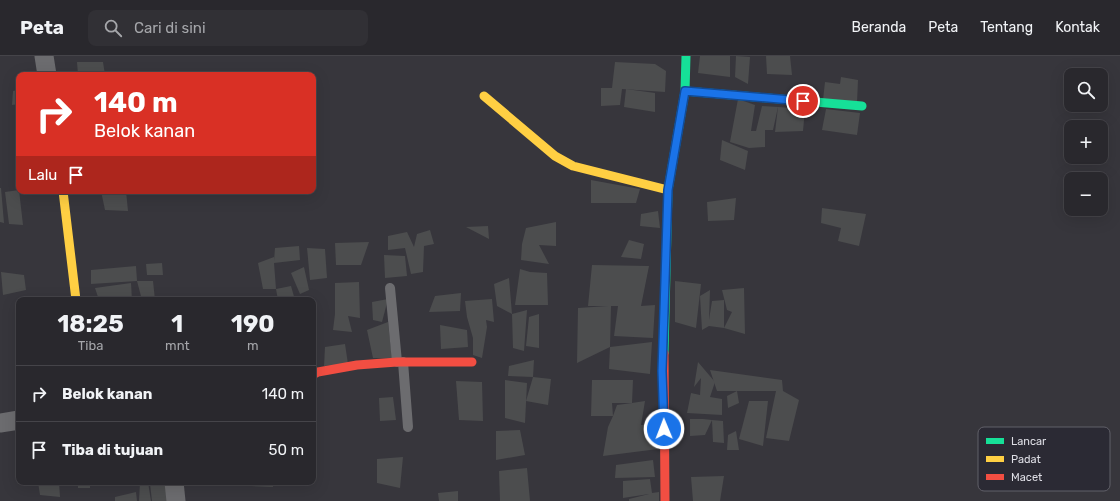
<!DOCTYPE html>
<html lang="id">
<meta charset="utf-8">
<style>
:root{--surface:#29282d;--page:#313035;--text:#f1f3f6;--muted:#a5a6aa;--line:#454449}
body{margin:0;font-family:Rubik,sans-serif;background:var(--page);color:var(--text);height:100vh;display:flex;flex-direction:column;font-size:15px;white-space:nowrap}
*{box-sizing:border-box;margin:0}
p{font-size:13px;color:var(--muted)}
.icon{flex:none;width:22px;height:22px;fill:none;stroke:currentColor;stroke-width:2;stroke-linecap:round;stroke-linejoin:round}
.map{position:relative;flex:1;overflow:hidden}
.sheet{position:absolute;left:16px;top:241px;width:300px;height:188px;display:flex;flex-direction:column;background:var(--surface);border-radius:8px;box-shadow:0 4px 16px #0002,0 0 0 1px var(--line)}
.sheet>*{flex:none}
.top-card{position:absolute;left:16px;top:16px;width:300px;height:122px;border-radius:8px;box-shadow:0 4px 16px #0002,0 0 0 1px var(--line);background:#d93025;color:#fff;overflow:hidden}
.controls{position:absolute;left:1064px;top:12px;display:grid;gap:8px}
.controls a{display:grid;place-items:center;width:44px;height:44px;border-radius:8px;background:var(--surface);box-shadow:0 4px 16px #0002,0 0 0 1px var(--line);font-size:20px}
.pin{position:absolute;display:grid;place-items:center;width:34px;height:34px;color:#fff;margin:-17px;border:2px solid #fff;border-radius:50%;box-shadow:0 1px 4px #0007}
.me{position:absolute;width:44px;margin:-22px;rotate:359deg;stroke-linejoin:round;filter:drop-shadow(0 0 3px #0008)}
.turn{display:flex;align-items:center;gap:14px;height:84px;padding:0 12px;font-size:18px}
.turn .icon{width:52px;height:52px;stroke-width:2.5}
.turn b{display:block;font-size:28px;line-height:34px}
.then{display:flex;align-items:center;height:38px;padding:0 12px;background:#0003;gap:8px;font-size:15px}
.eta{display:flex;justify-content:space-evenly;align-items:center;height:68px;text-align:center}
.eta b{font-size:24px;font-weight:700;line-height:28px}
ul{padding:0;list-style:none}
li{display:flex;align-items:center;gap:12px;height:56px;padding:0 12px;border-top:1px solid var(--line)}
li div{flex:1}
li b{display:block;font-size:15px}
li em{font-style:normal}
header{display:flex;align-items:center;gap:24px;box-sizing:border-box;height:56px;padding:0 20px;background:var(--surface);border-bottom:1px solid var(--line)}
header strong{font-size:19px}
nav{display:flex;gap:22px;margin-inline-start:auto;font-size:14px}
.search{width:280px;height:36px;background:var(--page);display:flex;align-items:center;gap:10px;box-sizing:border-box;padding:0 14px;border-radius:8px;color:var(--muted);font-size:15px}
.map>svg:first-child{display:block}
.building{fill:#4c4d4e;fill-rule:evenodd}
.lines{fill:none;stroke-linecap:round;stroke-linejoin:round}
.lane{stroke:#6c6c6f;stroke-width:10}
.street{stroke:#6c6c6f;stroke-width:19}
.fast{stroke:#16e098;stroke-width:9}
.slow{stroke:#ffcf43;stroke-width:9}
.jam{stroke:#f24e42;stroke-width:9}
.route-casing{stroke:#114b97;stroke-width:10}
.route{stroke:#1a73e8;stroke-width:7}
.key{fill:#2b2a34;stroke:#616069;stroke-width:1}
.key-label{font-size:11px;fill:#dedee5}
</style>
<header>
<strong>Peta</strong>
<div class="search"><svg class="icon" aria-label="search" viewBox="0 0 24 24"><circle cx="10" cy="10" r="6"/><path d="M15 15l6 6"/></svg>Cari di sini</div>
<nav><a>Beranda</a><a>Peta</a><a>Tentang</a><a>Kontak</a></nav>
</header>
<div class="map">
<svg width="1120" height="445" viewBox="0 0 1120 445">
<rect width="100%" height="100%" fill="#37363c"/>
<g class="building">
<polygon points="700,0 730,0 730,21 698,17"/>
<polygon points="736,0 750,1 748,28 735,21"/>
<polygon points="766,0 790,0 792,19 767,18"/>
<polygon points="77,6 103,6 105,19 78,19"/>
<polygon points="615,6 655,8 666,15 665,36 622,33 620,49 601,50 601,32 612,32"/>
<polygon points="841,21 858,24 857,47 823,44 825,26 840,28"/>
<polygon points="626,33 655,37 655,56 624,51"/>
<polygon points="19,34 19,48 12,49 13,35"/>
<polygon points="738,43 755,49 751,75 756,75 762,50 778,51 773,74 765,74 765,91 749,92 730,86"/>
<polygon points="778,51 805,53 803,75 775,76"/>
<polygon points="826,53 860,57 857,79 822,74"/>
<polygon points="722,84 748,95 745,114 720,104"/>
<polygon points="591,124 640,133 636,147 591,147"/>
<polygon points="0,132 1,132 4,167 0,166"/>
<polygon points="19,134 23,169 9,168 5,136"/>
<polygon points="101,135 126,135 128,155 105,154"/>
<polygon points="736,142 734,164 708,165 707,146"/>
<polygon points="822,152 866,158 859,190 838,185 841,172 821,167"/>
<polygon points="658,155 660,172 640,170 641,158"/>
<polygon points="556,166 556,190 539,189 549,208 521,204 522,188 526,172"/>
<polygon points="488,170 489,183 466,171"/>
<polygon points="430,174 434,188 424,190 423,216 411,218 405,192 388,194 388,180 407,176 414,191 417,178"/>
<polygon points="629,184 644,188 641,203 621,201"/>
<polygon points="369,186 361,209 336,209 335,187"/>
<polygon points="299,190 300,204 274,207 276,233 291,230 295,244 278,244 276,233 263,233 258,207 274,201 274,205 275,192"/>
<polygon points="307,192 325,193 327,222 310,224"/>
<polygon points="384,199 405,200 407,220 385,222"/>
<polygon points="162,207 163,219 147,219 146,208"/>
<polygon points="592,209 649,210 641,250 655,249 653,282 614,280 618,250 611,250 610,291 577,307 578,252 608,250 588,250"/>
<polygon points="136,210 137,225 91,228 91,214"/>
<polygon points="304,211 309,234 300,238 291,217"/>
<polygon points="520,213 530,216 547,217 548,249 515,249"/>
<polygon points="1,216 24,219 26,234 3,239"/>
<polygon points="509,222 512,258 527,254 524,295 513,292 512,258 497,250 494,228"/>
<polygon points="137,225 153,225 155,244 153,243 142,244"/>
<polygon points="675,225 701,228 696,272 675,266"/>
<polygon points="359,226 360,262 348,260 352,276 333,274 335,258 335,227"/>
<polygon points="131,227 132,244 99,244 95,232"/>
<polygon points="744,232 745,278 724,272 709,270 702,274 700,240 710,234 709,264 712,245 724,244 724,272 732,256 727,254 722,234"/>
<polygon points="461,237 460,255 429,256 435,240"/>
<polygon points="388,243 382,266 373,264 372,246"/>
<polygon points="492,243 494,266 486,264 487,271 482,302 473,299 473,282 467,261 465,245"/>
<polygon points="539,258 539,292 526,290 529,261"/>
<polygon points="388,266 392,302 373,302 367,274"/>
<polygon points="440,269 467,274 468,291 441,293"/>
<polygon points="652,286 650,318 609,313 610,291"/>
<polygon points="345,288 348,308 324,310 325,291"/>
<polygon points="534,304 533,321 508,320 509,310"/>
<polygon points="698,306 715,326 710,341 722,343 722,359 687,357 691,337 700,339 701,322 694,331"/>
<polygon points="710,314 782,324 783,335 799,344 789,385 766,382 776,335 717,335"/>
<polygon points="15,318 19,318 19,344 18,344"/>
<polygon points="533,321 551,323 548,349 526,345"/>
<polygon points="505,324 527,327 525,367 505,362"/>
<path d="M592,324H633L632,347L645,345L641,369L656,368L658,393L603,400L608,371L613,360H591ZM612,347H632L617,349L613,360Z"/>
<polygon points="456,325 482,326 483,365 459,364"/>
<polygon points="737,335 739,347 728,352 727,340"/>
<polygon points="393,341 396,364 380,365 379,342"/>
<polygon points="749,345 768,345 763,390 739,383"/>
<polygon points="690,363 703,363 712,364 705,379 690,380"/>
<polygon points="712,364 723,365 724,387 713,386"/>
<polygon points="520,374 525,399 496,404 496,375"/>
<polygon points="736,375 739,394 727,394 728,379"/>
<polygon points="403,401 400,432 377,427 377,403"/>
<polygon points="653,404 655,421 615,422 616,409"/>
<polygon points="527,412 530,445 500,445 499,415"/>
<polygon points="724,420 720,445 693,445 691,421"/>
<polygon points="650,423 652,437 659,436 659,445 629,445 629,443 649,438 623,442 623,425"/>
<polygon points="38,426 59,426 60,441 40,439"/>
<rect x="78" y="426" width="12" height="6"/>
<polygon points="140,426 148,426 151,445 139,445"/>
<polygon points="157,426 169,426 171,445 152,445 150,428"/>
<polygon points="251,426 272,426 273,431 251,430"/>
<polygon points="458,435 458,445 439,445 438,437"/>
<polygon points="136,436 137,445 115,445 115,441"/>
</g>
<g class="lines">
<g class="lane">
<polyline points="390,232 397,306"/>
<polyline points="403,306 408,371"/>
</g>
<g class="street">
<polyline points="44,0 47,19"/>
<polyline points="0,367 19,364"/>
<polyline points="174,426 176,445"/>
</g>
<g class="fast">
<polyline points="685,35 862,50"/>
<polyline points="664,297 668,134 685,35 686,0"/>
</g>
<g class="slow">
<polyline points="484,40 555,100 573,110 668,134"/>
<polyline points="63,135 76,244"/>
</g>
<g class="jam">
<polyline points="664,297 665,445"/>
<polyline points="313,319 318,316 357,309 397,306 472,306"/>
</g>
</g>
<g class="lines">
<defs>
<polyline id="route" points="664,373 662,315 668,134 685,35 803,45"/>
</defs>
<use href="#route" class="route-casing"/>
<use href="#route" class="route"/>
</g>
<rect x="978" y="371" width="132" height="64" rx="6" class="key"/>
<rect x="986" y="382" width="18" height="6" fill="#16e098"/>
<rect x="986" y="400" width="18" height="6" fill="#ffcf43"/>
<rect x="986" y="418" width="18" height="6" fill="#f24e42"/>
<g class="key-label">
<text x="1011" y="389">Lancar</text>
<text x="1011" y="407">Padat</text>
<text x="1011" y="425">Macet</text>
</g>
</svg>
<div class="controls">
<a><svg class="icon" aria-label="search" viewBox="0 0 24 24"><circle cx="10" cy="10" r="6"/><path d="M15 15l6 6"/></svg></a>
<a>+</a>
<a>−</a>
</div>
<div class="pin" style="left:803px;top:45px;background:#d93025"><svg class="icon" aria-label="arrive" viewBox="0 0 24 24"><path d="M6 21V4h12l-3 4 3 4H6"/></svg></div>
<svg class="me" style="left:664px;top:373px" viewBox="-20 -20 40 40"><circle r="17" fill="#1a73e8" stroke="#fff" stroke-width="3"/><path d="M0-11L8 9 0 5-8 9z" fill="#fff"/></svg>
<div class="top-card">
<div class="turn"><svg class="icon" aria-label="right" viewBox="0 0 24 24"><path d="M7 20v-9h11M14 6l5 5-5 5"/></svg><div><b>140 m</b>Belok kanan</div></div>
<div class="then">Lalu<svg class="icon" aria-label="arrive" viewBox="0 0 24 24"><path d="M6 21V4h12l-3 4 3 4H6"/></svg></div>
</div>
<section class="sheet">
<div class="eta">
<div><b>18:25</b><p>Tiba</p></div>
<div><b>1</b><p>mnt</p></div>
<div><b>190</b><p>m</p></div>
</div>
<ul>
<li><svg class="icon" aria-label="right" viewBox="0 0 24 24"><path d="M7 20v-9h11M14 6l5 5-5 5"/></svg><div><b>Belok kanan</b></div><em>140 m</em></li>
<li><svg class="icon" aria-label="arrive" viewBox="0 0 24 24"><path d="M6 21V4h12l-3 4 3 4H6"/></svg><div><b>Tiba di tujuan</b></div><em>50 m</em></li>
</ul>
</section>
</div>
